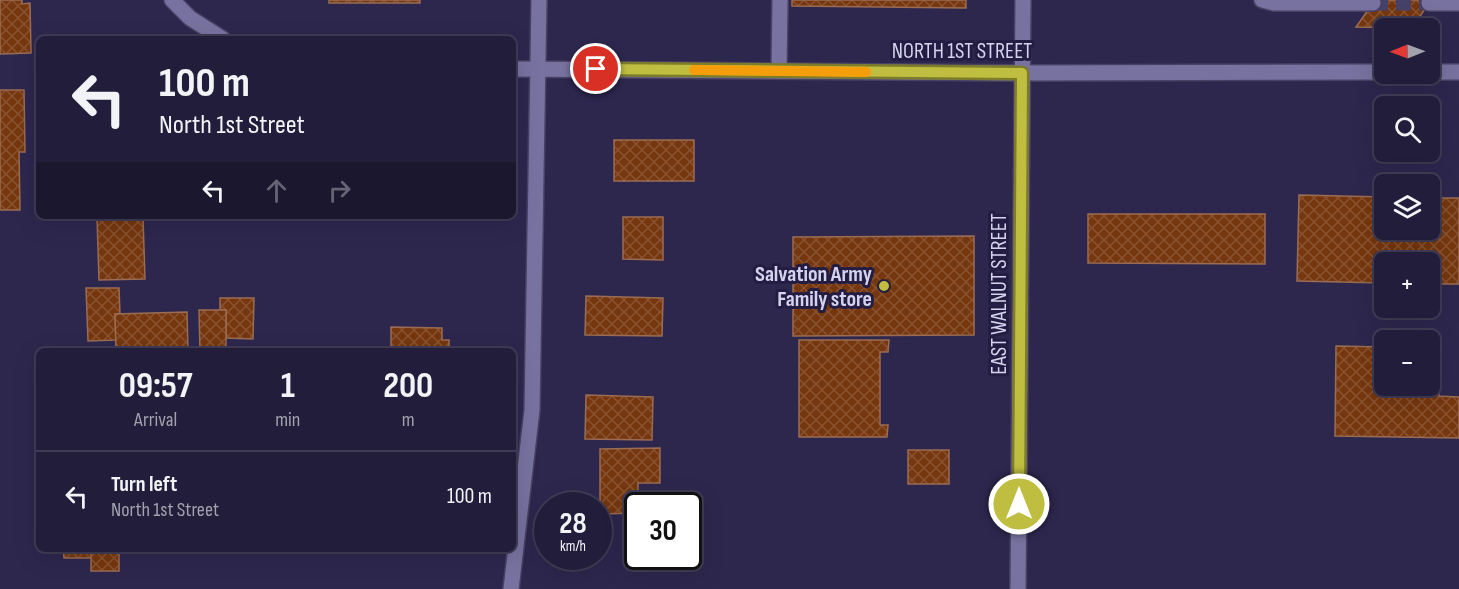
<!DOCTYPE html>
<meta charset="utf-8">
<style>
:root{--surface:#221d3a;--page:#2e2a45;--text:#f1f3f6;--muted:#a2a2af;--line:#3f3b54}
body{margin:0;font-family:"Sofia Sans Condensed",sans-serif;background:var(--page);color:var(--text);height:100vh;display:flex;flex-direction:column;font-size:22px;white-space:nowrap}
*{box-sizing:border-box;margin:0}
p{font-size:20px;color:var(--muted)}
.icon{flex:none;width:33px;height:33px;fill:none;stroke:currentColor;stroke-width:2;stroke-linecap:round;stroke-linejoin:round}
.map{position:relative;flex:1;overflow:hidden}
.drawer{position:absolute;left:36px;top:348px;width:480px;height:204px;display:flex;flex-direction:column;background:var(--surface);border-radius:9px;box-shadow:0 6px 24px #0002,0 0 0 2px var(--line)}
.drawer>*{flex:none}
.top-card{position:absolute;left:36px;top:36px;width:480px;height:183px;border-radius:9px;box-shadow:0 6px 24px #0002,0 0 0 2px var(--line);background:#221d3a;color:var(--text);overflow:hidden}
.needle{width:39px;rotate:269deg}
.fabs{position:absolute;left:1374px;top:18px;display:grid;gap:12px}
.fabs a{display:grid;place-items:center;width:66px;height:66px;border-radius:9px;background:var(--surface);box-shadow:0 6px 24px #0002,0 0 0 2px var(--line);font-size:30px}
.speed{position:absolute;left:534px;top:492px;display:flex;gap:12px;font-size:30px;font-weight:700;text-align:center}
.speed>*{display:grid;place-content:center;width:78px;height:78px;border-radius:50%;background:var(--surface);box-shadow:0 6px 24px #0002,0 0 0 2px var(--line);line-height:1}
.speed small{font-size:15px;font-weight:400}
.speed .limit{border:3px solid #111;border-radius:9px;background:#fff;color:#111}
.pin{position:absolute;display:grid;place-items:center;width:51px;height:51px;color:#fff;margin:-26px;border:3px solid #fff;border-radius:50%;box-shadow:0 2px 6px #0007}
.me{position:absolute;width:66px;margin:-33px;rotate:0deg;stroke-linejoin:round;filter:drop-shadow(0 0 4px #0008)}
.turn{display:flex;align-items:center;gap:21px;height:126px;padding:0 24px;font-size:27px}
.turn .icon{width:78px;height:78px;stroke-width:2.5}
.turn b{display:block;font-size:42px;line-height:51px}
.lanes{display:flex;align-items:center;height:57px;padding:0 24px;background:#0003;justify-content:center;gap:30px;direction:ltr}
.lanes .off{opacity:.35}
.eta{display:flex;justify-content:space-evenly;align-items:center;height:102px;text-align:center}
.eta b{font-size:36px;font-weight:700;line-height:42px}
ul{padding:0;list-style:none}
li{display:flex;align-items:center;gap:18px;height:90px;padding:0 24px;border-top:2px solid var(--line)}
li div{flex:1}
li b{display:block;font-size:22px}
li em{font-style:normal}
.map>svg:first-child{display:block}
.building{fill:url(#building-cross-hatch);stroke:#9a6c54;stroke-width:1.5}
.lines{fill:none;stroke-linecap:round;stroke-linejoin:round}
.minor-tunnel{stroke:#464166;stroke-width:15;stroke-dasharray:15 8;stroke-linecap:butt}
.minor-casing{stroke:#484163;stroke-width:18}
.minor{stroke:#77729f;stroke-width:15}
.route-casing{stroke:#7c7c2a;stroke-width:15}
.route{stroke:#bfbe41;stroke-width:10}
.slow{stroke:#f59e0b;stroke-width:10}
.poi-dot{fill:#bfbe41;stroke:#231d43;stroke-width:2}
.labels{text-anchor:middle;stroke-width:6;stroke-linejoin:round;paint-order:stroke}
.street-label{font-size:22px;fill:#d5d3ed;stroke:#231d43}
.poi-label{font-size:22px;font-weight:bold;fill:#d5d3ed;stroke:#231d43;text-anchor:end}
</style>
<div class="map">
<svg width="1459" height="589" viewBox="0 0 1459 589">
<defs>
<pattern id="building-cross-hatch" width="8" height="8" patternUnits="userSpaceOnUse" patternTransform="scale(1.5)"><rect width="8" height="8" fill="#76370e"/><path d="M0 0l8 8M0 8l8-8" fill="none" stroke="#895331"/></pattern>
</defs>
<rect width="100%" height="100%" fill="#2d274e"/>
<g class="building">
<polygon points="0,0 22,0 22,4 30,3 31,53 0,54"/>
<rect x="329" y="0" width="91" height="3"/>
<polygon points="792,0 966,0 966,8 792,6"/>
<polygon points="1375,0 1431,0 1412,28 1356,27"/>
<polygon points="0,90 24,90 25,152 19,152 20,210 0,210"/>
<rect x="614" y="140" width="80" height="41"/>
<polygon points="1299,195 1384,197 1384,230 1430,230 1430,198 1459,198 1459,284 1430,284 1430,262 1384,262 1384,283 1297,281"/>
<polygon points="1088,214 1265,214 1265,264 1088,263"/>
<polygon points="623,217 663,217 663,260 623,259"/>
<polygon points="143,218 145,279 99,280 97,219"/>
<polygon points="974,236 974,335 793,336 793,237"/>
<polygon points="86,288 119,288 120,314 115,314 116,340 88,341"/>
<polygon points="586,296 663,298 662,336 585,335"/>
<polygon points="220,298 254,298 253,339 226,338 226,310 220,310"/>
<polygon points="199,310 226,310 226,351 200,351"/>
<polygon points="187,312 188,351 116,351 115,314"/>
<polygon points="391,327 442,328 442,340 449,340 449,351 391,351"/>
<polygon points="799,340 889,340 888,352 880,352 880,425 888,425 887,437 799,437"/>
<polygon points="1336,346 1384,347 1384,386 1430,386 1430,347 1440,347 1439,396 1459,397 1459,438 1335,436"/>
<polygon points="586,395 653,397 652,440 585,439"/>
<polygon points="660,448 660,483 638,483 638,513 600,514 600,449"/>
<rect x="908" y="450" width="41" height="34"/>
<polygon points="63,549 91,549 92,558 64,558"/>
<rect x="91" y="549" width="28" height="22"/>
</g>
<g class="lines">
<polyline class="minor-tunnel" points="1373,3 1429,3"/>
<defs>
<g id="minor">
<polyline points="172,0 190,18 223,39"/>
<polyline points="1262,0 1274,3 1373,3"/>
<polyline points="1429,3 1459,3"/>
<polyline points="513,69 1021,73 1384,72"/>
<polyline points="779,71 780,0"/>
<polyline points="1430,72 1459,72"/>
<polyline points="511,589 532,410 539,0"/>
<polyline points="1018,589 1023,0"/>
</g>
</defs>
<use href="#minor" class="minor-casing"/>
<use href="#minor" class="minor"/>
</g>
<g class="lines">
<defs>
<polyline id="route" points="596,69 1022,73 1019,504"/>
</defs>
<use href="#route" class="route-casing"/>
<use href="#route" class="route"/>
<polyline class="slow" points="694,70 866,72"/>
</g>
<circle class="poi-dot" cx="884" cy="286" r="6"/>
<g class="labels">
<g class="street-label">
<text x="962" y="58">NORTH 1ST STREET</text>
<text transform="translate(998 294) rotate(-90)" y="8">EAST WALNUT STREET</text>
</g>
<g class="poi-label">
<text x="872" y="281">Salvation Army<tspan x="872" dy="25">Family store</tspan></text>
</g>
</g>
</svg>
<div class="fabs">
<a><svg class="needle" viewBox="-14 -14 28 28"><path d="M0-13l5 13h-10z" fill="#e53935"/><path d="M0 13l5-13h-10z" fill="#a2a2af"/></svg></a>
<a><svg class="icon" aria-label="search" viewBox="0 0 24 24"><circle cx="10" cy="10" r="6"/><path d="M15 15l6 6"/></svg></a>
<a><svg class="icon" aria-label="layers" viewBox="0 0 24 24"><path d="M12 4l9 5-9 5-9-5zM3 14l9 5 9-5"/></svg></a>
<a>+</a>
<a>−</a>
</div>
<div class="speed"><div>28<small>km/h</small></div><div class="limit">30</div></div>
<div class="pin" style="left:596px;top:69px;background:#d93025"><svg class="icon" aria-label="arrive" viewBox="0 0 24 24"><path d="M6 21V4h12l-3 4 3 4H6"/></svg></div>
<svg class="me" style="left:1019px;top:504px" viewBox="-20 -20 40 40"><circle r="17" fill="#bfbe41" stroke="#fff" stroke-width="3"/><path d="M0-11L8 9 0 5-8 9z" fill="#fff"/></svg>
<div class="top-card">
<div class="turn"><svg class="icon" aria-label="left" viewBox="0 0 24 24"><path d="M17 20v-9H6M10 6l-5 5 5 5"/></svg><div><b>100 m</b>North 1st Street</div></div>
<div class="lanes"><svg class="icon" aria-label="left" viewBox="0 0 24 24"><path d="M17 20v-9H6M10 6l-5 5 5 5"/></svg><svg class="icon off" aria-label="ahead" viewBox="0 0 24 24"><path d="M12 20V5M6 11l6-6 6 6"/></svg><svg class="icon off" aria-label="right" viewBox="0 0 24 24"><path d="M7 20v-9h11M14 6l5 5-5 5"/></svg></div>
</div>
<section class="drawer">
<div class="eta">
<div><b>09:57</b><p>Arrival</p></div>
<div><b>1</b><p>min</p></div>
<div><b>200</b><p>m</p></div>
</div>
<ul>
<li><svg class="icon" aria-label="left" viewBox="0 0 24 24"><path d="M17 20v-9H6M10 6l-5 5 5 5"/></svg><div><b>Turn left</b><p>North 1st Street</p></div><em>100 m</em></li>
</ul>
</section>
</div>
